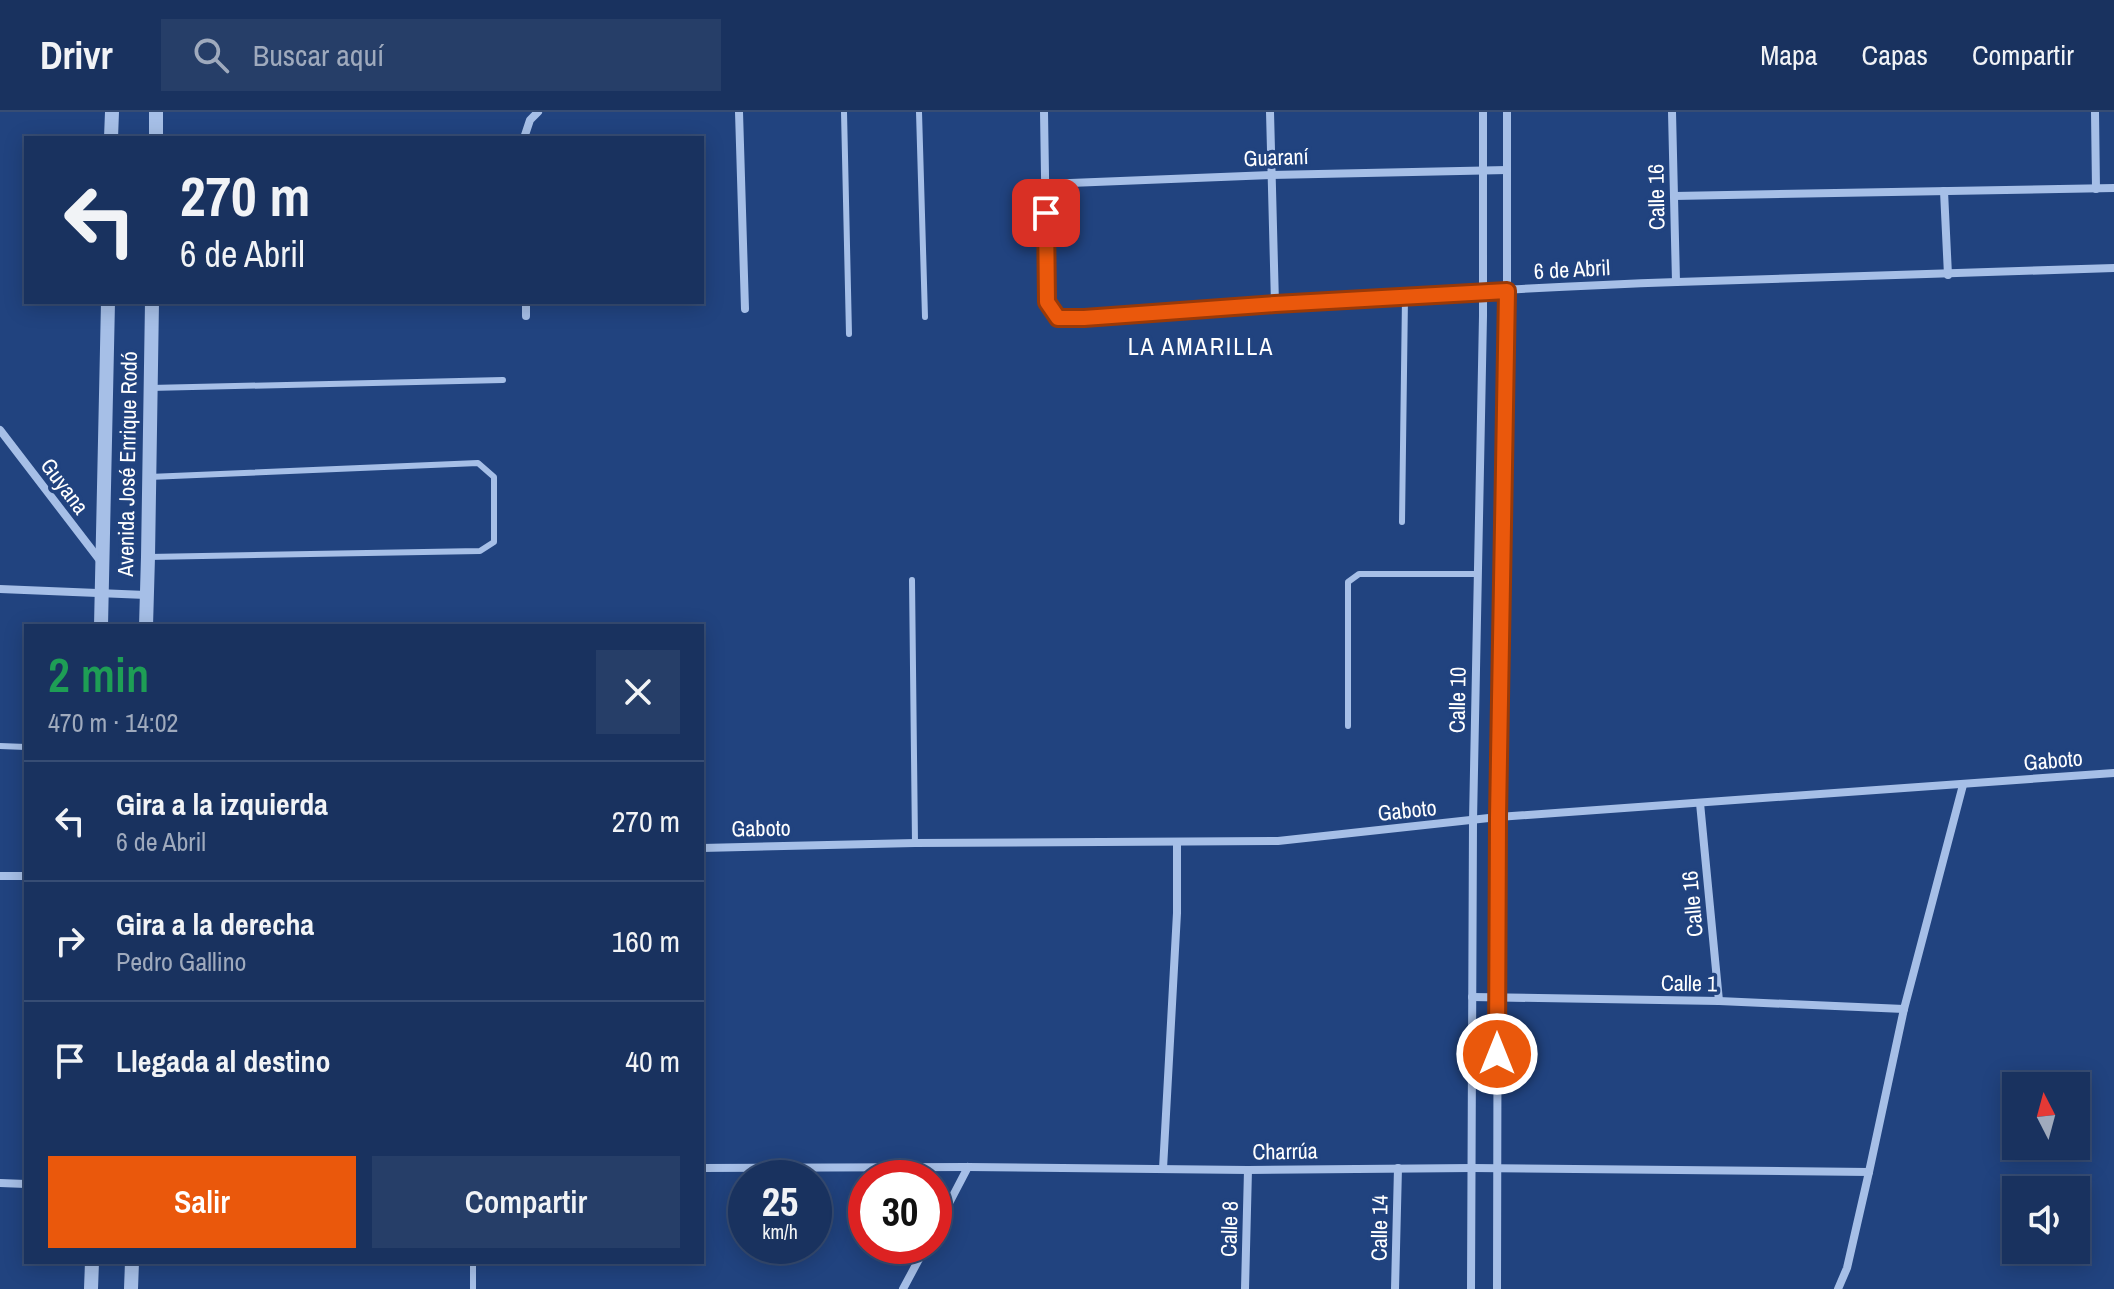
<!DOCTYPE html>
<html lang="es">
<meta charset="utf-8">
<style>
:root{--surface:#19325f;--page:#263e68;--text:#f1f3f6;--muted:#9faabd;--line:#374d74;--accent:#ea580c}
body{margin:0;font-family:"Archivo Narrow",sans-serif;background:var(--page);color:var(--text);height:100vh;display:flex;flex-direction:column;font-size:30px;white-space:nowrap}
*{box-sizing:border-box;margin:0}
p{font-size:26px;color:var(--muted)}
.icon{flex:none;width:44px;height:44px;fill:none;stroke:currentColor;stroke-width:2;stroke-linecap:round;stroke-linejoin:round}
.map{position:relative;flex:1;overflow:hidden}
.panel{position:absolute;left:24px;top:512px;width:680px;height:640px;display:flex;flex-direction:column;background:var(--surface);border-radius:0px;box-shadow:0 4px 20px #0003,0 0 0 2px var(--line)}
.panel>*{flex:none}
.top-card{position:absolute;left:24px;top:24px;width:680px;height:168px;border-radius:0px;box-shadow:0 4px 20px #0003,0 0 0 2px var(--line);background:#19325f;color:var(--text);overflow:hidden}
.needle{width:52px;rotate:354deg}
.buttons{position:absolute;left:2002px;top:960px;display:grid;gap:16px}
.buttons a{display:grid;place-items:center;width:88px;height:88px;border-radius:0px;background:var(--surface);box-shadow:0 4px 20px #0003,0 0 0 2px var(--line);font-size:40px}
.speed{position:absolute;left:728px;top:1048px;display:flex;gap:16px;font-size:40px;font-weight:700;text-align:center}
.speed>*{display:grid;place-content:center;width:104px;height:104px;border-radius:50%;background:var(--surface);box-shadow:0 4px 20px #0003,0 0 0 2px var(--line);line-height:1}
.speed small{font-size:20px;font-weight:400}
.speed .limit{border:12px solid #d22;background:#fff;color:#111}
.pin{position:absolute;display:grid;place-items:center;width:68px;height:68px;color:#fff;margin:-34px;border-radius:16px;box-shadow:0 4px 12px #0006}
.me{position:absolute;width:88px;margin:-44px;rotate:0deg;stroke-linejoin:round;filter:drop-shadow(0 0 6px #0008)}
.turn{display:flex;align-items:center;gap:28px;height:168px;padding:0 24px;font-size:36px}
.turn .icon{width:104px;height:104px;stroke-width:2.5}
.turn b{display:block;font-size:56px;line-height:68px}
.round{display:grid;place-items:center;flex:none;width:84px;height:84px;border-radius:0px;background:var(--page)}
.summary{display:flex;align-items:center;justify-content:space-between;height:136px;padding:0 24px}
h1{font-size:48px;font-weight:600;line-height:60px;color:#1e9e55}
.cta{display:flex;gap:16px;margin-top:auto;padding:16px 24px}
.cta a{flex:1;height:92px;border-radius:0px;background:var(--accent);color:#fff;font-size:32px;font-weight:600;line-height:92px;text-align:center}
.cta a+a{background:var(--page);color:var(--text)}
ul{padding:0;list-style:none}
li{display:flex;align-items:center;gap:24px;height:120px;padding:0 24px;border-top:2px solid var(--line)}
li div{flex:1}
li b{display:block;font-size:30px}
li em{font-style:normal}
header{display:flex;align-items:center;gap:48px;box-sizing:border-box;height:112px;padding:0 40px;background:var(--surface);border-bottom:2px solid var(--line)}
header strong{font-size:38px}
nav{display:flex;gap:44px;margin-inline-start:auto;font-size:28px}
.search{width:560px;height:72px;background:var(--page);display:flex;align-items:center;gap:20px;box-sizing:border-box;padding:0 28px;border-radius:0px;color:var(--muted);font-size:30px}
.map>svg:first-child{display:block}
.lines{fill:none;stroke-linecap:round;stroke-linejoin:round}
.service{stroke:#a6bfe7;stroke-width:6}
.minor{stroke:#a6bfe7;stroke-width:8}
.tertiary{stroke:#a6bfe7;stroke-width:14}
.route-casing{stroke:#983908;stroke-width:20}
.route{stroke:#ea580c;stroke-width:14}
.labels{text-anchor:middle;stroke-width:7;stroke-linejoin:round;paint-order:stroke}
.street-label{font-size:22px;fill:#fff;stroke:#21437f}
.neighbourhood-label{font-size:24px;letter-spacing:2px;fill:#fff;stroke:#21437f}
</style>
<header>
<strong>Drivr</strong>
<div class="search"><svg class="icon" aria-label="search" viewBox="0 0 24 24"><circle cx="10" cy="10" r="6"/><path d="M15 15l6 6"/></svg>Buscar aquí</div>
<nav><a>Mapa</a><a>Capas</a><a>Compartir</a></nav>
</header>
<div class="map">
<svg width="2114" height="1177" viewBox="0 0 2114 1177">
<rect width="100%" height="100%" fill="#21437f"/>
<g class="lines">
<g class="service">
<polyline points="844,0 849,222"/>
<polyline points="919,0 925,205"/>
<polyline points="150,276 503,268"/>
<polyline points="1402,410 1405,185"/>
<polyline points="148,445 480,439 494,430 494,365 478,351 149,365"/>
<polyline points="912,468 915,731"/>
<polyline points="1348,614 1348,470 1359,462 1477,462"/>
<polyline points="0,634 26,635"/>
<polyline points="473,1177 473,1150"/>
</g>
<g class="minor">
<polyline points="739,0 745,197"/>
<path d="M1044,0L1047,190L1058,206H1084C1281,192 1479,177 1677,170C1823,164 1968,162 2114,156"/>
<polyline points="1270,0 1275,192"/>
<polyline points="1672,0 1676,170"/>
<polyline points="2095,0 2096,77"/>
<polyline points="524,26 530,8 538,0"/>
<polyline points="1045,72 1271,63 1507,58"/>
<polyline points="1944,79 1948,163"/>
<polyline points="1674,84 2114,76"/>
<polyline points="526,190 526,204"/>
<polyline points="0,318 102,451"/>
<polyline points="0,477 146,483"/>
<polyline points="1700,691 1719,889"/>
<polyline points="702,736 915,731 1278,729 1498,705 2114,661"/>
<polyline points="0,764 26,764"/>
<polyline points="1472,885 1719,889 1904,897"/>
<polyline points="702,1056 968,1055 1248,1058 1472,1056 1869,1060"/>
<polyline points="1163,1057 1177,801 1177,730"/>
<polyline points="0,1071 26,1072"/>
<polyline points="934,1120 968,1055"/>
<polyline points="903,1177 926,1134"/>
<polyline points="1245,1177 1248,1058"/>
<polyline points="1395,1177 1398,1056"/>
<polyline points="1471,1177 1473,709 1483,204 1483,0"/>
<polyline points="1497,1177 1498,705 1507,205 1507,0"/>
<polyline points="1838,1177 1847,1156 1869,1060 1904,897 1963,673"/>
</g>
<g class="tertiary">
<polyline points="111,26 112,0"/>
<polyline points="156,26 156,0"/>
<polyline points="101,514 108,190"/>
<polyline points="146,514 148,445 152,190"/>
<polyline points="91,1177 92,1150"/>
<polyline points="131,1177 132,1150"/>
</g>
</g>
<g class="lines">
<defs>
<polyline id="route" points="1046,101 1047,190 1058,206 1084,206 1275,192 1507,179 1498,705 1497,942"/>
</defs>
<use href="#route" class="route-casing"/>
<use href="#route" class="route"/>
</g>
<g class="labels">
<g class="street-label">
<text transform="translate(1276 45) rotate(-2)" y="8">Guaraní</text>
<text transform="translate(1656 85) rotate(-91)" y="8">Calle 16</text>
<text transform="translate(1572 157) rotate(-3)" y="8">6 de Abril</text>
<text transform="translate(127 352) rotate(-89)" y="8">Avenida José Enrique Rodó</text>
<text transform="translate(65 374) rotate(53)" y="8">Guyana</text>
<text transform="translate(1457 588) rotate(-89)" y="8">Calle 10</text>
<text transform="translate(2053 648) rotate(-5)" y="8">Gaboto</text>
<text transform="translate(1407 698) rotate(-6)" y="8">Gaboto</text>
<text transform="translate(761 716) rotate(-1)" y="8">Gaboto</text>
<text transform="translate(1692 792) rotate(-95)" y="8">Calle 16</text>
<text transform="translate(1689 871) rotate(1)" y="8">Calle 1</text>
<text transform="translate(1285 1039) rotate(-1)" y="8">Charrúa</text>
<text transform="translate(1379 1116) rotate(-89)" y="8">Calle 14</text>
<text transform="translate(1229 1117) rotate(-88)" y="8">Calle 8</text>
</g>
<g class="neighbourhood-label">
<text x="1201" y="243">LA AMARILLA</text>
</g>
</g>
</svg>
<div class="buttons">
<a><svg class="needle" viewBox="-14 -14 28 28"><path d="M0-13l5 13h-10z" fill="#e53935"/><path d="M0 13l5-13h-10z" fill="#9faabd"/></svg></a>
<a><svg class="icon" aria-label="sound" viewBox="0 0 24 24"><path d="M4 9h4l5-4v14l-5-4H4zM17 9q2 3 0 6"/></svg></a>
</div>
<div class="speed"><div>25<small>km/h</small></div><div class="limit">30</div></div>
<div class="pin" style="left:1046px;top:101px;background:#d93025"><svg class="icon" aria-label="arrive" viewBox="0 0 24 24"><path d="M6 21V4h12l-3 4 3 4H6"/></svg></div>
<svg class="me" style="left:1497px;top:942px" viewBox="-20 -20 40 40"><circle r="17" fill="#ea580c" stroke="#fff" stroke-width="3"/><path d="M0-11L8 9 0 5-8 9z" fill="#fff"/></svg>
<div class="top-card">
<div class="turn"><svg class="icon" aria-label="left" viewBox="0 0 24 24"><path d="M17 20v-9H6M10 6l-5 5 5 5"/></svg><div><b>270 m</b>6 de Abril</div></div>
</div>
<section class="panel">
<div class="summary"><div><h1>2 min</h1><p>470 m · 14:02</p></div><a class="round"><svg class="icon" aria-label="close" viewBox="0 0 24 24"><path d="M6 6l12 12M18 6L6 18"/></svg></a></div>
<ul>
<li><svg class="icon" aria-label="left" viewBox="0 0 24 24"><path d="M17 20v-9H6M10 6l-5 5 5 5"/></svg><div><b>Gira a la izquierda</b><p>6 de Abril</p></div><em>270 m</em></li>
<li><svg class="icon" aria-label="right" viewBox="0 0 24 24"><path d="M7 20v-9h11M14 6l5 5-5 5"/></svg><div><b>Gira a la derecha</b><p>Pedro Gallino</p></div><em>160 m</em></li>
<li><svg class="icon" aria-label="arrive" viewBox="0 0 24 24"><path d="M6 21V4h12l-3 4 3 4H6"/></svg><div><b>Llegada al destino</b></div><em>40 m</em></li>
</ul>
<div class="cta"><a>Salir</a><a>Compartir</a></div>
</section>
</div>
